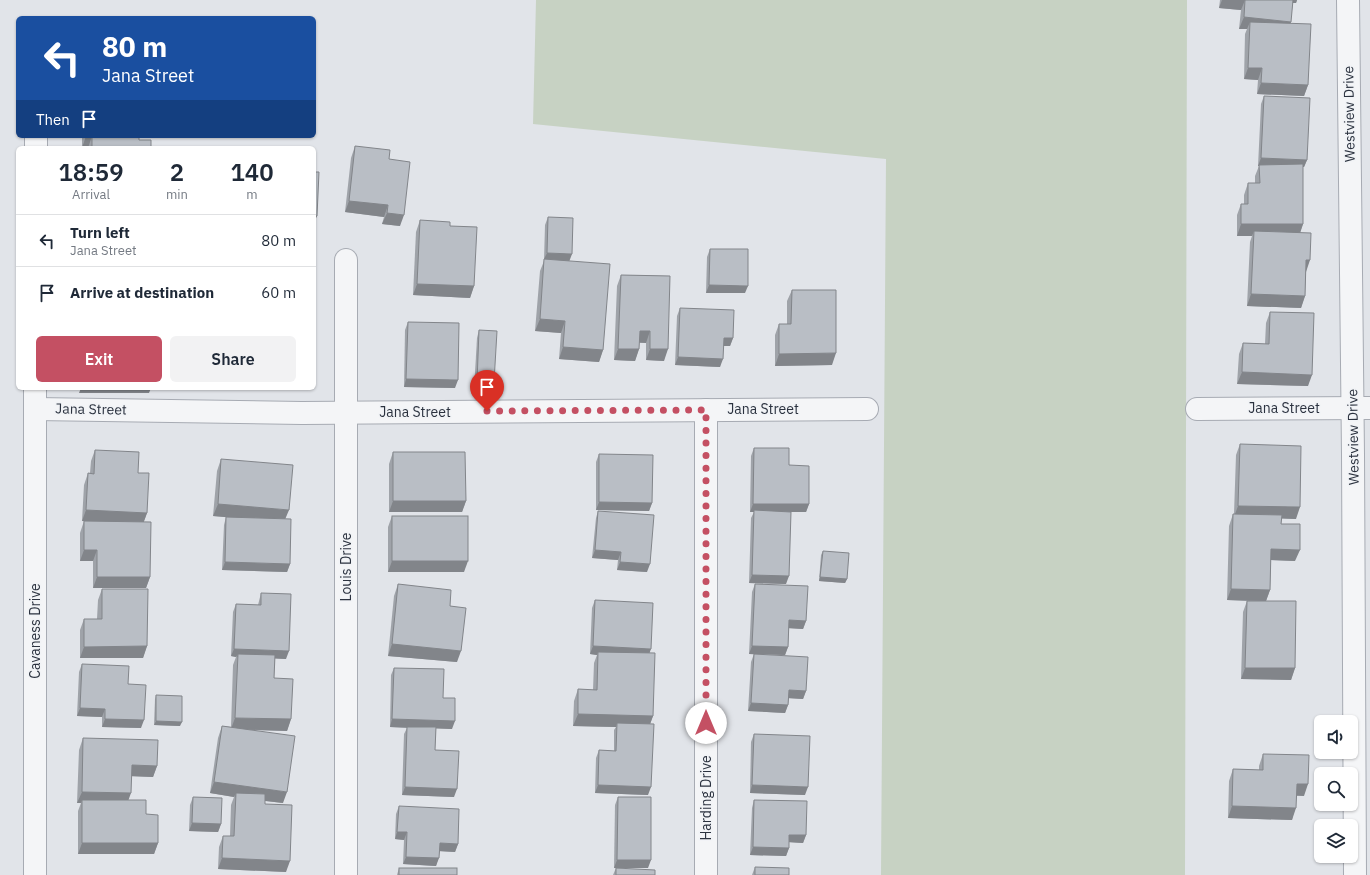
<!DOCTYPE html>
<style>
:root{--surface:#fff;--page:#f2f2f3;--text:#1f2937;--muted:#747a83;--line:#e0e1e3;--accent:#c45063}
body{margin:0;font-family:"IBM Plex Sans",sans-serif;background:var(--page);color:var(--text);height:100vh;display:flex;flex-direction:column;font-size:15px;white-space:nowrap}
*{box-sizing:border-box;margin:0}
p{font-size:13px;color:var(--muted)}
.icon{flex:none;width:22px;height:22px;fill:none;stroke:currentColor;stroke-width:2;stroke-linecap:round;stroke-linejoin:round}
.map{position:relative;flex:1;overflow:hidden}
.side{position:absolute;left:16px;top:146px;width:300px;height:244px;display:flex;flex-direction:column;background:var(--surface);border-radius:6px;box-shadow:0 1px 3px #0004}
.side>*{flex:none}
.guide{position:absolute;left:16px;top:16px;width:300px;height:122px;border-radius:6px;box-shadow:0 1px 3px #0004;background:#1a4fa0;color:#fff;overflow:hidden}
.controls{position:absolute;left:1314px;top:715px;display:grid;gap:8px}
.controls a{display:grid;place-items:center;width:44px;height:44px;border-radius:6px;background:var(--surface);box-shadow:0 1px 3px #0004;font-size:20px}
.pin{position:absolute;display:grid;place-items:center;width:34px;height:34px;color:#fff;margin:-41px -17px;border-radius:50% 50% 50% 0;rotate:-45deg;box-shadow:0 0 4px #0007}
.pin .icon{rotate:45deg}
.me{position:absolute;width:44px;margin:-22px;rotate:0deg;stroke-linejoin:round;filter:drop-shadow(0 0 3px #0008)}
.turn{display:flex;align-items:center;gap:14px;height:84px;padding:0 20px;font-size:18px}
.turn .icon{width:52px;height:52px;stroke-width:2.5}
.turn b{display:block;font-size:28px;line-height:34px}
.then{display:flex;align-items:center;height:38px;padding:0 20px;background:#0003;gap:8px;font-size:15px}
.eta{display:flex;justify-content:space-evenly;align-items:center;height:68px;text-align:center}
.eta b{font-size:24px;font-weight:600;line-height:28px}
.cta{display:flex;gap:8px;margin-top:auto;padding:8px 20px}
.cta a{flex:1;height:46px;border-radius:6px;background:var(--accent);color:#fff;font-size:16px;font-weight:600;line-height:46px;text-align:center}
.cta a+a{background:var(--page);color:var(--text)}
ul{padding:0;list-style:none}
li{display:flex;align-items:center;gap:12px;height:52px;padding:0 20px;border-top:1px solid var(--line)}
li div{flex:1}
li b{display:block;font-size:15px}
li em{font-style:normal}
.map>svg:first-child{display:block}
.green{fill:#c7d2c3}
.lines{fill:none;stroke-linecap:round;stroke-linejoin:round}
.minor-casing{stroke:#a7abb3;stroke-width:24}
.minor{stroke:#f4f5f7;stroke-width:22}
.wall{fill:#9fa3a9}
.shaded-wall{fill:#82858a}
.building{fill:#b9bec5;stroke:#82858a}
.route{stroke:#c45063;stroke-width:7;stroke-dasharray:0 12.6}
.labels{text-anchor:middle;stroke-width:3;stroke-linejoin:round;paint-order:stroke}
.street-label{font-size:14px;fill:#2b323f;stroke:#f1f3f6}
</style>
<div class="map">
<svg width="1370" height="875" viewBox="0 0 1370 875">
<rect width="100%" height="100%" fill="#e1e4e9"/>
<polygon class="green" points="536,0 1187,0 1185,875 881,875 886,159 533,124"/>
<g class="lines">
<defs>
<g id="minor">
<polyline points="1348,0 1353,454 1355,875"/>
<polyline points="36,148 36,136"/>
<polyline points="35,409 302,413 867,409"/>
<polyline points="1197,409 1370,408"/>
<polyline points="706,410 706,875"/>
<polyline points="35,875 35,388"/>
<polyline points="346,875 346,260"/>
</g>
</defs>
<use href="#minor" class="minor-casing"/>
<use href="#minor" class="minor"/>
</g>
<g class="wall">
<polygon points="1220,0 1297,0 1296,3 1293,3 1290,24 1308,85 1304,96 1257,94 1258,80 1244,79 1245,34 1247,29 1239,29 1241,10 1219,8"/>
<polygon points="1264,96 1307,160 1304,167 1303,167 1303,224 1300,233 1306,272 1305,296 1301,308 1247,306 1250,242 1252,236 1237,236 1237,215 1241,204 1244,204 1244,195 1248,183 1255,183 1255,176 1259,166 1258,166 1261,104"/>
<polygon points="82,136 139,136 139,140 151,148 82,148"/>
<polygon points="355,146 389,159 400,226 382,224 384,217 345,212 351,158"/>
<polygon points="548,217 569,261 603,350 599,362 559,359 561,333 535,331 540,271 544,261 545,225"/>
<polygon points="420,220 474,286 470,298 413,295 416,232"/>
<polygon points="710,249 745,293 706,293 707,257"/>
<polygon points="621,275 670,276 664,361 646,360 646,343 639,343 639,349 635,361 614,360 617,286"/>
<polygon points="792,290 832,365 775,366 775,335 779,324 787,324 787,301"/>
<polygon points="680,308 733,338 730,346 723,346 720,367 675,365 677,316"/>
<polygon points="1270,312 1308,386 1237,384 1239,354 1243,343 1265,344 1266,323"/>
<polygon points="408,322 455,388 404,387 405,330"/>
<polygon points="479,330 494,382 492,390 474,390 477,338"/>
<polygon points="1240,444 1296,519 1282,518 1281,524 1295,561 1271,560 1270,590 1266,601 1295,668 1291,680 1241,679 1243,612 1247,601 1227,600 1229,526 1233,514 1234,514 1236,455"/>
<polygon points="754,448 789,465 809,504 806,512 791,512 786,584 749,583 751,518 754,512 750,512 751,456"/>
<polygon points="95,450 138,473 147,513 144,521 150,577 146,588 93,588 93,561 80,561 80,533 84,521 82,521 84,485 88,473 90,473 91,461"/>
<polygon points="393,452 466,501 462,512 389,512 389,464"/>
<polygon points="599,454 652,503 649,511 596,510 596,462"/>
<polygon points="221,459 285,519 290,564 287,572 222,570 224,525 226,517 239,518 213,516 217,471"/>
<polygon points="598,511 647,572 617,570 618,560 592,558 596,518"/>
<polygon points="392,516 464,572 388,572 388,527"/>
<polygon points="823,551 847,579 845,583 819,581 821,555"/>
<polygon points="398,584 450,606 457,662 388,656 394,596"/>
<polygon points="755,584 806,621 803,629 789,628 788,647 785,655 749,654 752,592"/>
<polygon points="102,589 147,646 143,658 80,658 80,630 84,619 97,619 98,600"/>
<polygon points="261,593 286,659 275,658 274,678 291,719 287,731 249,730 283,803 265,801 265,804 286,872 218,869 219,847 223,836 230,836 231,805 234,797 210,793 218,738 222,726 231,727 233,665 236,657 231,656 233,612 236,604 258,605"/>
<polygon points="595,600 650,653 653,716 650,724 648,795 595,793 596,758 599,750 614,751 614,730 616,727 573,726 574,701 578,689 593,690 594,663 597,655 590,654 592,608"/>
<polygon points="754,654 806,691 803,699 789,698 788,705 785,713 748,711 751,662"/>
<polygon points="82,664 128,684 141,728 102,727 102,717 77,716 79,672"/>
<polygon points="394,668 443,698 452,729 436,728 435,750 454,797 402,795 404,734 407,728 390,727 391,675"/>
<polygon points="156,695 180,726 154,725 155,699"/>
<polygon points="754,734 805,795 750,793 751,742"/>
<polygon points="83,738 157,766 153,777 131,776 128,800 146,814 158,843 154,854 78,854 78,811 81,803 77,803 79,750"/>
<polygon points="1263,754 1304,796 1297,796 1292,820 1228,818 1229,781 1233,769 1259,770 1259,766"/>
<polygon points="193,797 221,824 218,832 189,831 190,805"/>
<polygon points="618,797 648,868 614,868 615,805"/>
<polygon points="754,800 806,835 803,843 789,842 789,848 786,856 750,855 752,808"/>
<polygon points="399,806 458,844 455,852 440,851 436,866 403,864 404,840 395,839 396,814"/>
<polygon points="755,867 789,875 752,875"/>
<polygon points="399,868 457,875 397,875"/>
<polygon points="616,868 655,875 613,875"/>
</g>
<g class="shaded-wall">
<polygon points="1222,0 1245,0 1241,10 1219,8"/>
<polygon points="1291,0 1297,0 1296,3 1290,3"/>
<polygon points="1244,17 1291,22 1287,34 1250,22 1247,29 1239,29"/>
<polygon points="1248,68 1262,68 1258,80 1244,79"/>
<polygon points="1261,83 1308,85 1304,96 1257,94"/>
<polygon points="86,136 92,136 88,148 82,148"/>
<polygon points="1261,158 1307,160 1304,167 1258,166"/>
<polygon points="349,201 388,205 384,217 345,212"/>
<polygon points="387,213 404,215 400,226 382,224"/>
<polygon points="314,216 317,216 314,223"/>
<polygon points="1241,224 1303,224 1299,236 1254,231 1252,236 1237,236"/>
<polygon points="547,253 572,254 569,262 544,259"/>
<polygon points="1306,260 1310,260 1306,272"/>
<polygon points="417,284 474,286 470,298 413,295"/>
<polygon points="709,285 748,286 745,293 706,293"/>
<polygon points="1251,294 1305,296 1301,308 1247,306"/>
<polygon points="540,319 565,321 561,333 535,331"/>
<polygon points="640,331 650,331 646,343 635,342"/>
<polygon points="724,338 733,338 730,346 721,346"/>
<polygon points="563,347 603,350 599,362 559,359"/>
<polygon points="618,349 639,349 635,361 614,360"/>
<polygon points="650,349 668,349 664,361 646,360"/>
<polygon points="836,353 832,365 775,366 779,354"/>
<polygon points="678,357 723,359 720,367 675,365"/>
<polygon points="1242,372 1312,375 1308,386 1237,384"/>
<polygon points="406,379 458,380 455,388 404,387"/>
<polygon points="477,382 494,382 492,390 474,390"/>
<polygon points="81,388 151,388 149,393 79,393"/>
<polygon points="393,501 466,501 462,512 389,512"/>
<polygon points="599,502 652,503 649,511 596,510"/>
<polygon points="218,504 289,510 284,522 213,516"/>
<polygon points="753,504 809,504 806,512 754,512 754,510 754,512 750,512"/>
<polygon points="1238,506 1300,507 1296,519 1234,517"/>
<polygon points="86,510 147,513 143,524 82,521"/>
<polygon points="1271,549 1300,550 1295,561 1267,560"/>
<polygon points="84,550 97,550 93,561 80,561"/>
<polygon points="595,550 621,552 618,560 592,558"/>
<polygon points="392,561 468,561 464,572 388,572"/>
<polygon points="225,562 290,564 287,572 222,570"/>
<polygon points="620,562 650,564 647,572 617,570"/>
<polygon points="752,575 789,576 786,584 749,583"/>
<polygon points="97,577 150,577 146,588 93,588"/>
<polygon points="820,577 847,579 845,583 819,581"/>
<polygon points="1231,589 1270,590 1266,601 1227,600"/>
<polygon points="789,620 806,621 803,629 786,628"/>
<polygon points="392,644 461,651 457,662 388,656"/>
<polygon points="147,646 143,658 80,658 84,647"/>
<polygon points="593,646 651,649 648,657 598,652 597,655 590,654"/>
<polygon points="752,646 788,647 785,655 749,654"/>
<polygon points="234,649 289,651 286,659 237,657 238,654 236,657 231,656"/>
<polygon points="1245,668 1295,668 1291,680 1241,679"/>
<polygon points="789,690 806,691 803,699 786,698"/>
<polygon points="751,703 788,705 785,713 748,711"/>
<polygon points="80,708 105,709 102,717 77,716"/>
<polygon points="578,714 653,716 649,727 617,723 616,727 573,726"/>
<polygon points="235,718 291,719 287,731 231,729"/>
<polygon points="105,719 144,720 141,728 102,727"/>
<polygon points="392,719 455,721 452,729 390,727"/>
<polygon points="156,721 182,722 180,726 154,725"/>
<polygon points="132,765 157,766 153,777 127,776"/>
<polygon points="214,782 287,792 283,803 235,797 236,793 234,797 210,793"/>
<polygon points="1297,784 1308,784 1304,796 1293,795"/>
<polygon points="598,785 651,787 648,795 595,793"/>
<polygon points="752,785 808,787 805,795 750,793"/>
<polygon points="405,787 457,789 454,797 402,795"/>
<polygon points="82,792 131,793 127,804 82,800 81,803 77,803"/>
<polygon points="1232,806 1296,808 1292,820 1228,818"/>
<polygon points="192,823 221,824 218,832 189,831"/>
<polygon points="397,832 407,832 404,840 395,839"/>
<polygon points="789,835 806,835 803,843 786,842"/>
<polygon points="82,843 158,843 154,854 78,854"/>
<polygon points="440,843 458,844 455,852 437,851"/>
<polygon points="753,847 789,848 786,856 750,855"/>
<polygon points="406,857 439,858 436,866 403,864"/>
<polygon points="222,858 290,861 286,872 218,869"/>
<polygon points="617,860 651,860 648,868 614,868"/>
</g>
<g class="building">
<polygon points="1245,0 1293,0 1291,22 1244,17"/>
<polygon points="1250,22 1311,24 1308,85 1261,83 1262,68 1248,68"/>
<polygon points="1264,96 1310,98 1307,160 1261,158"/>
<polygon points="86,136 139,136 139,140 151,140 151,148 92,148 92,136"/>
<polygon points="355,146 390,150 389,159 410,162 404,215 387,213 388,205 349,201"/>
<polygon points="1303,164 1303,224 1241,224 1241,204 1248,204 1248,183 1260,183 1259,165"/>
<polygon points="314,172 319,172 317,216 314,216"/>
<polygon points="548,217 573,218 572,254 547,253"/>
<polygon points="420,220 450,222 450,226 477,227 474,286 417,284"/>
<polygon points="1254,231 1311,233 1310,260 1306,260 1305,296 1251,294"/>
<polygon points="710,249 748,249 748,286 709,285"/>
<polygon points="544,259 610,264 603,350 563,347 565,321 540,319"/>
<polygon points="621,275 670,276 668,349 650,349 650,331 640,331 639,349 618,349"/>
<polygon points="792,290 836,290 836,353 779,354 779,324 791,324"/>
<polygon points="680,308 734,310 733,338 724,338 723,359 678,357"/>
<polygon points="1270,312 1314,313 1312,375 1242,372 1243,343 1269,344"/>
<polygon points="408,322 459,323 458,380 406,379"/>
<polygon points="479,330 497,331 494,382 477,382"/>
<polygon points="1240,444 1301,446 1300,507 1238,506"/>
<polygon points="754,448 789,448 789,465 809,466 809,504 753,504"/>
<polygon points="95,450 139,452 138,473 149,473 147,513 86,510 88,473 94,474"/>
<polygon points="393,452 465,452 466,501 393,501"/>
<polygon points="599,454 653,455 652,503 599,502"/>
<polygon points="221,459 293,465 289,510 218,504"/>
<polygon points="754,510 791,512 789,576 752,575"/>
<polygon points="598,511 654,515 650,564 620,562 621,552 595,550"/>
<polygon points="1233,514 1282,515 1281,524 1300,524 1300,550 1271,549 1270,590 1231,589"/>
<rect x="392" y="516" width="76" height="45"/>
<polygon points="226,517 291,519 290,564 225,562"/>
<polygon points="84,521 151,522 150,577 97,577 97,550 84,550"/>
<polygon points="823,551 849,553 847,579 820,577"/>
<polygon points="398,584 451,590 450,606 466,608 461,651 392,644"/>
<polygon points="755,584 808,586 806,621 789,620 788,647 752,646"/>
<polygon points="102,589 148,589 147,646 84,647 84,619 102,619"/>
<polygon points="261,593 291,594 289,651 234,649 236,604 261,605"/>
<polygon points="595,600 653,603 651,649 593,646"/>
<polygon points="1247,601 1296,601 1295,668 1245,668"/>
<polygon points="598,652 655,653 653,716 578,714 578,689 597,690"/>
<polygon points="238,654 275,655 274,678 293,679 291,719 235,718"/>
<polygon points="754,654 808,657 806,691 789,690 788,705 751,703"/>
<polygon points="82,664 129,666 128,684 146,685 144,720 105,719 105,709 80,708"/>
<polygon points="394,668 444,669 443,698 455,698 455,721 392,719"/>
<polygon points="156,695 182,696 182,722 156,721"/>
<polygon points="617,723 654,724 651,787 598,785 599,750 616,751"/>
<polygon points="222,726 295,736 287,792 214,782"/>
<polygon points="407,727 436,727 435,750 459,751 457,789 405,787"/>
<polygon points="754,734 810,736 808,787 752,785"/>
<polygon points="83,738 158,740 157,766 132,765 131,793 82,792"/>
<polygon points="1263,754 1309,755 1308,784 1297,784 1296,808 1232,806 1233,769 1263,770"/>
<polygon points="236,793 265,794 265,804 292,805 290,861 222,858 223,836 234,836"/>
<polygon points="193,797 222,798 221,824 192,823"/>
<polygon points="618,797 651,797 651,860 617,860"/>
<polygon points="82,800 146,800 146,814 158,815 158,843 82,843"/>
<polygon points="754,800 807,801 806,835 789,835 789,848 753,847"/>
<polygon points="399,806 459,809 458,844 440,843 439,858 406,857 407,832 397,832"/>
<polygon points="755,867 789,868 789,875 755,875"/>
<rect x="399" y="868" width="58" height="7"/>
<polygon points="616,868 655,870 655,875 616,875"/>
</g>
<g class="lines">
<polyline class="route" points="487,411 706,410 706,723"/>
</g>
<g class="labels">
<g class="street-label">
<text transform="translate(1349 114) rotate(-91)" y="5">Westview Drive</text>
<text x="1284" y="413">Jana Street</text>
<text transform="translate(91 409) rotate(1)" y="5">Jana Street</text>
<text x="763" y="414">Jana Street</text>
<text x="415" y="417">Jana Street</text>
<text transform="translate(1353 437) rotate(-91)" y="5">Westview Drive</text>
<text transform="translate(346 567) rotate(-90)" y="5">Louis Drive</text>
<text transform="translate(35 631) rotate(-90)" y="5">Cavaness Drive</text>
<text transform="translate(706 798) rotate(-90)" y="5">Harding Drive</text>
</g>
</g>
</svg>
<div class="controls">
<a><svg class="icon" aria-label="sound" viewBox="0 0 24 24"><path d="M4 9h4l5-4v14l-5-4H4zM17 9q2 3 0 6"/></svg></a>
<a><svg class="icon" aria-label="search" viewBox="0 0 24 24"><circle cx="10" cy="10" r="6"/><path d="M15 15l6 6"/></svg></a>
<a><svg class="icon" aria-label="layers" viewBox="0 0 24 24"><path d="M12 4l9 5-9 5-9-5zM3 14l9 5 9-5"/></svg></a>
</div>
<div class="pin" style="left:487px;top:411px;background:#d93025"><svg class="icon" aria-label="arrive" viewBox="0 0 24 24"><path d="M6 21V4h12l-3 4 3 4H6"/></svg></div>
<svg class="me" style="left:706px;top:723px" viewBox="-20 -20 40 40"><circle r="19" fill="#fff"/><path d="M0-13L10 11 0 6-10 11z" fill="#c45063"/></svg>
<div class="guide">
<div class="turn"><svg class="icon" aria-label="left" viewBox="0 0 24 24"><path d="M17 20v-9H6M10 6l-5 5 5 5"/></svg><div><b>80 m</b>Jana Street</div></div>
<div class="then">Then<svg class="icon" aria-label="arrive" viewBox="0 0 24 24"><path d="M6 21V4h12l-3 4 3 4H6"/></svg></div>
</div>
<section class="side">
<div class="eta">
<div><b>18:59</b><p>Arrival</p></div>
<div><b>2</b><p>min</p></div>
<div><b>140</b><p>m</p></div>
</div>
<ul>
<li><svg class="icon" aria-label="left" viewBox="0 0 24 24"><path d="M17 20v-9H6M10 6l-5 5 5 5"/></svg><div><b>Turn left</b><p>Jana Street</p></div><em>80 m</em></li>
<li><svg class="icon" aria-label="arrive" viewBox="0 0 24 24"><path d="M6 21V4h12l-3 4 3 4H6"/></svg><div><b>Arrive at destination</b></div><em>60 m</em></li>
</ul>
<div class="cta"><a>Exit</a><a>Share</a></div>
</section>
</div>
